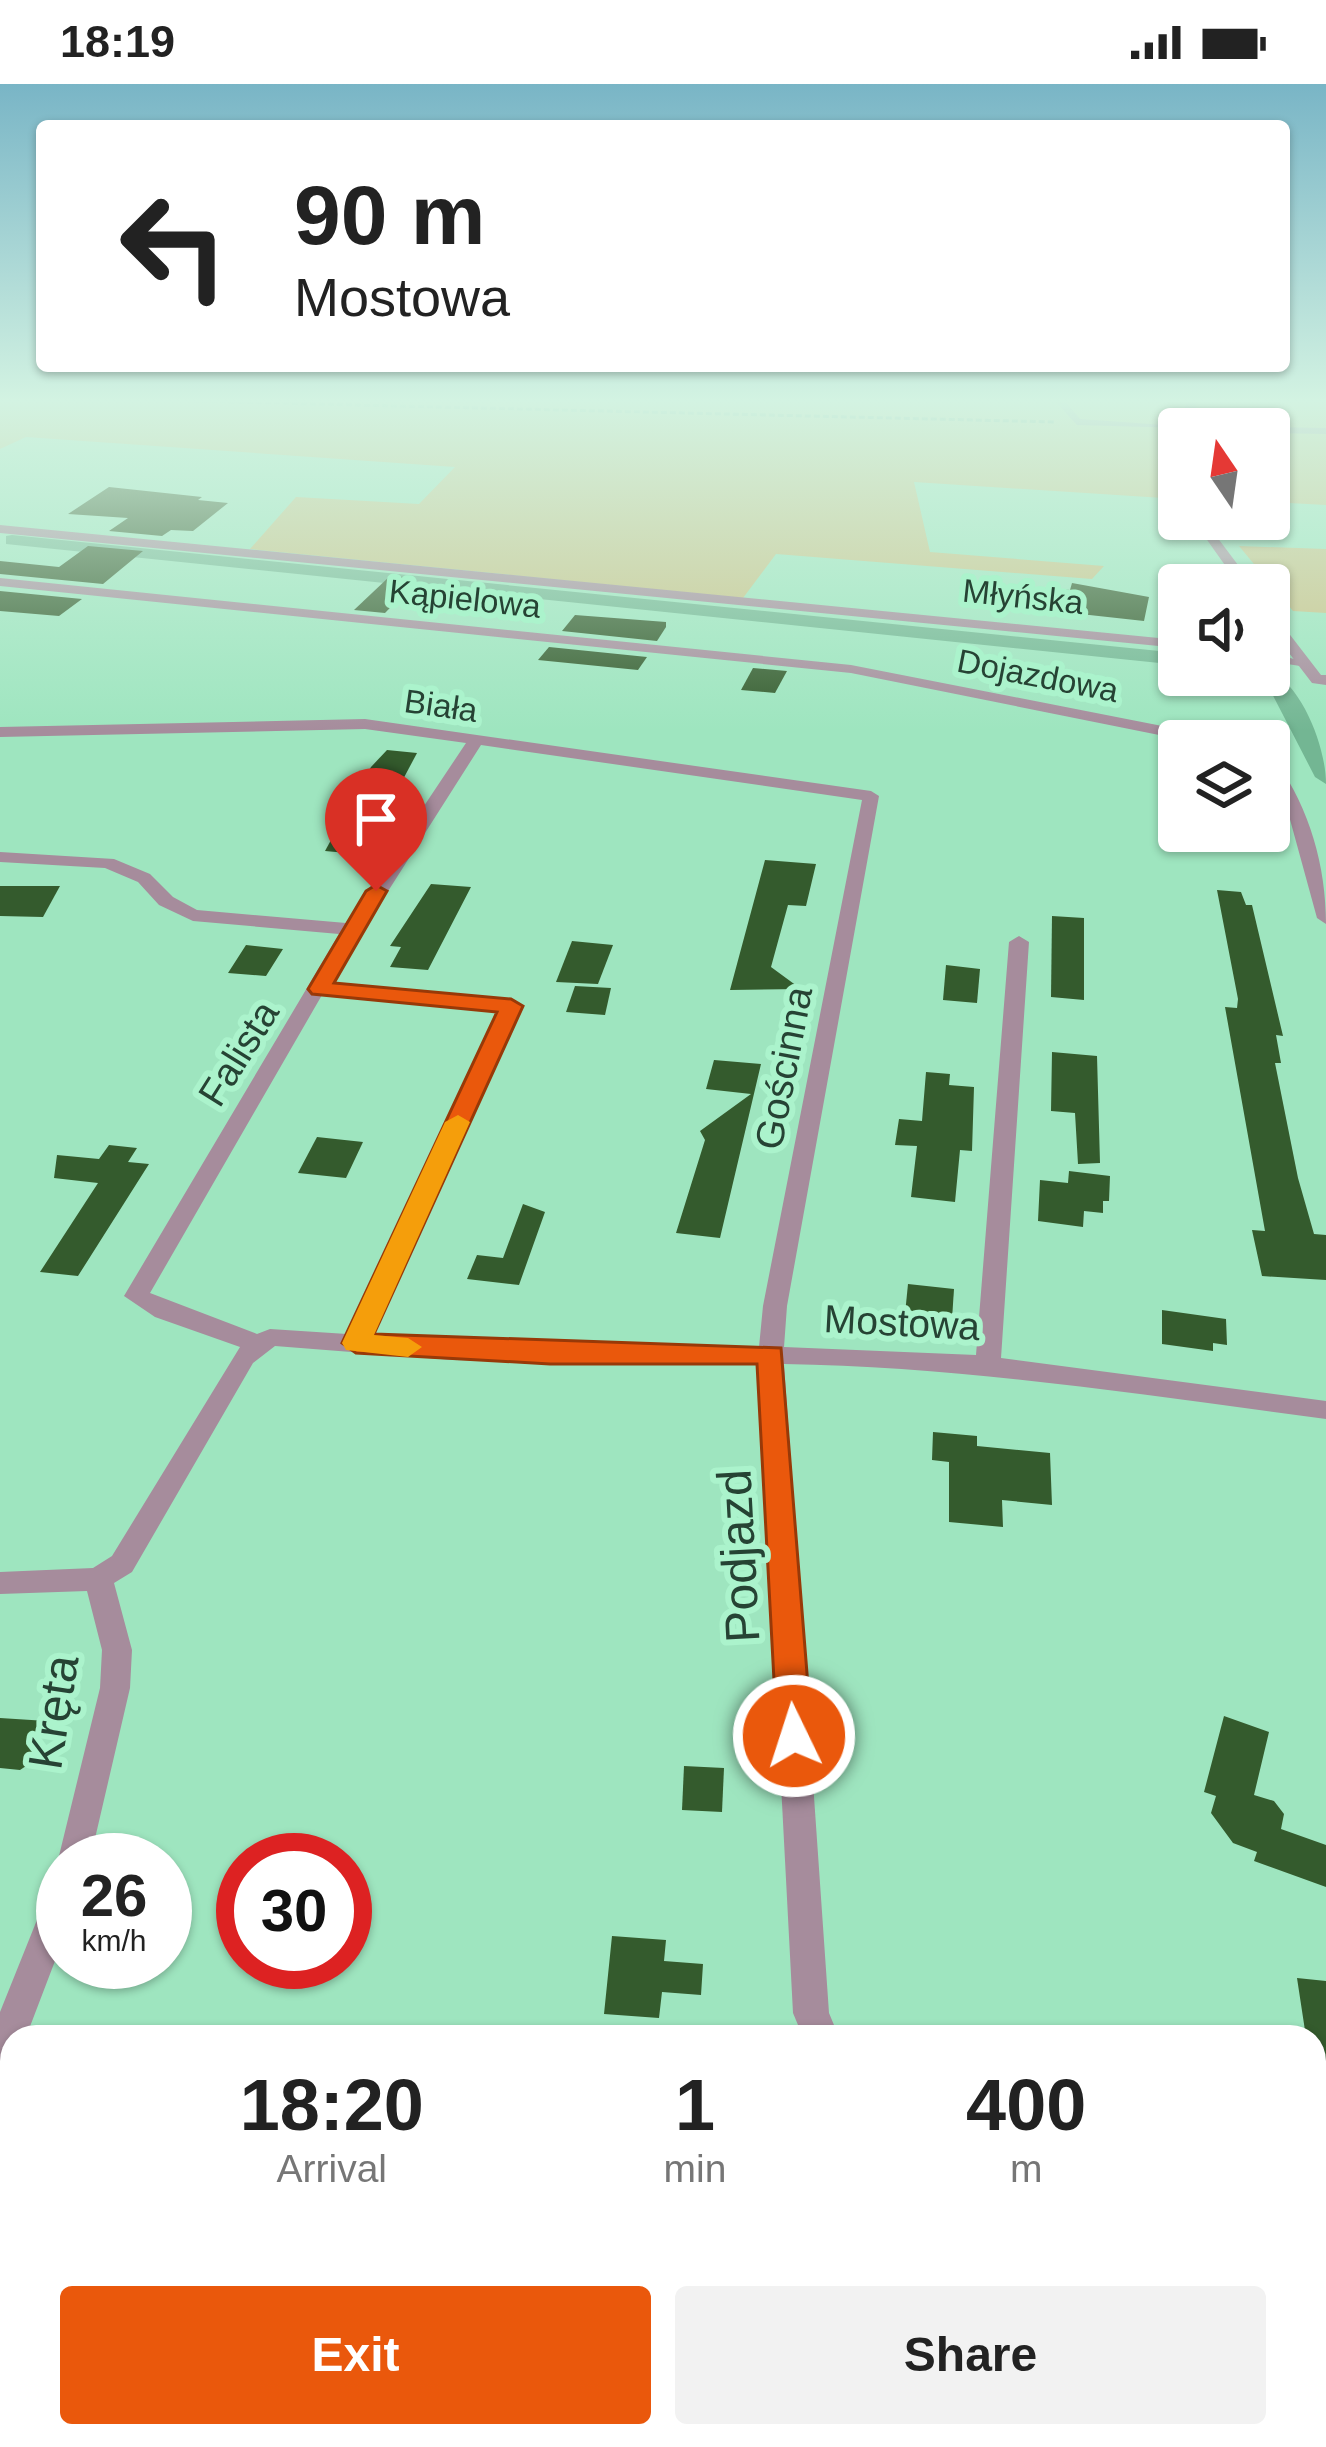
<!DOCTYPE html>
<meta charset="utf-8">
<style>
:root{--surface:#fff;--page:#f2f2f2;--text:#222;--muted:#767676;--accent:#ea580c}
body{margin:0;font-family:Helvetica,sans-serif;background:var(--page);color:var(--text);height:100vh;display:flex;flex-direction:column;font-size:45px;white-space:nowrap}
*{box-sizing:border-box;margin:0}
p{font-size:39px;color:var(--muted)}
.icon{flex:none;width:66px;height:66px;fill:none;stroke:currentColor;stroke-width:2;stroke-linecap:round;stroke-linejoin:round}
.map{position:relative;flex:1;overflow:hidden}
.sheet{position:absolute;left:0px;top:1941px;width:1326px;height:423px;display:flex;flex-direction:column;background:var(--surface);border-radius:36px 36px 0 0;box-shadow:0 3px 9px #0004}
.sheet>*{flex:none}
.top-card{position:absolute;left:36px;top:36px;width:1254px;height:252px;border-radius:12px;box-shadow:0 3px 9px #0004;background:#fff;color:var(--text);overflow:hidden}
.needle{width:78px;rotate:347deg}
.controls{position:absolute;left:1158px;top:324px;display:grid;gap:24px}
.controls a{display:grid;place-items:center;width:132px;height:132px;border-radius:12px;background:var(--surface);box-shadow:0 3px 9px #0004;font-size:60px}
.speed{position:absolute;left:36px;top:1749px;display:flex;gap:24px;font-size:60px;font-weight:700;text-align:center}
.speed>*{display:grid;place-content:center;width:156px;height:156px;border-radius:50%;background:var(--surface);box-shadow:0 3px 9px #0004;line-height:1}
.speed small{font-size:30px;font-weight:400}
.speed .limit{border:18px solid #d22;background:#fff;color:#111}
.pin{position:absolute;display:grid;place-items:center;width:102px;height:102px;color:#fff;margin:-123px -51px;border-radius:50% 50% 50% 0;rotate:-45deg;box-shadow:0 0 12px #0007}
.pin .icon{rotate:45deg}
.me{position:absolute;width:132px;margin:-66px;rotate:356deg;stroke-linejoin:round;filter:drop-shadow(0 0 9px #0008)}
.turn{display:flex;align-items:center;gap:42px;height:252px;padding:0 60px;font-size:54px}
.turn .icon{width:156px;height:156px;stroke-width:2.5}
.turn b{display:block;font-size:84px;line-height:102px}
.eta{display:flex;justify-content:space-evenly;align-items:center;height:204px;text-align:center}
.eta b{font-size:72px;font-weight:700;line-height:84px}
.button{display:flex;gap:24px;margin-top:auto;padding:24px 60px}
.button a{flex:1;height:138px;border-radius:12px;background:var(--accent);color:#fff;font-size:48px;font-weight:700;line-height:138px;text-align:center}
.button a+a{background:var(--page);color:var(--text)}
.status{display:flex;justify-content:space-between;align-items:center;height:84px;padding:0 60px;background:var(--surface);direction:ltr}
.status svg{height:33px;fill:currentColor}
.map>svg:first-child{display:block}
.green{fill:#cbc288}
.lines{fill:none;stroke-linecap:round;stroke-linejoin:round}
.canal{fill:#73b693;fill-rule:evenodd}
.building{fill:#345b2d}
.path{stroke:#609277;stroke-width:3;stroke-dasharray:6 3;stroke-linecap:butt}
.minor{fill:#a68c9c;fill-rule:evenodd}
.tertiary{fill:#a68c9c;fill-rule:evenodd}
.route{fill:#ea580c;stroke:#983908;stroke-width:3}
.slow{fill:#f59e0b}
.labels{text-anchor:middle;stroke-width:12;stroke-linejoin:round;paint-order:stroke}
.far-street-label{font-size:33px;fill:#264334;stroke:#abf3cc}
.street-label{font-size:39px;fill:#264334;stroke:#abf3cc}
.near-street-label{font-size:48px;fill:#264334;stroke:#abf3cc}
</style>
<div class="status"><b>18:19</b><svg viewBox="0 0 49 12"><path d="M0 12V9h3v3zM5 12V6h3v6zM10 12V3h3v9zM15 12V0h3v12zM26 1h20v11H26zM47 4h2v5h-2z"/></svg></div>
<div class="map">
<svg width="1326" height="2363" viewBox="0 0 1326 2363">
<rect width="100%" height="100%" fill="#9ee5bf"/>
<g class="green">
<polygon points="0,317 1326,317 1326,421 1269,418 1269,345 1179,345 1179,415 914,398 930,468 1104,482 1092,495 776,470 743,514 250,465 296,413 419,420 455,383 26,353 0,365"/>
<polygon points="1239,462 1326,465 1326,529 1293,527"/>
</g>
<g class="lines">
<g class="canal">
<polygon points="12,451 1179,569 1179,581 6,460 6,452"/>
<path d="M1269,586C1303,602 1326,664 1326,700L1315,693L1268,602L1256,591H1269Z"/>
</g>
</g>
<g class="building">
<polygon points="109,403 202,413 198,416 228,419 193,447 171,446 162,452 109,447 128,434 68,430"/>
<polygon points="88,462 143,467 103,500 0,490 0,477 59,483"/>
<polygon points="390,492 404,493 412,501 385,529 354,526"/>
<polygon points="1072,499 1149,513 1144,537 1044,526 1047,504 1070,506"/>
<polygon points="0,507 82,515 59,532 0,527"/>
<polygon points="575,531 666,538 666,543 657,557 562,547"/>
<polygon points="549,563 647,573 638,586 538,576"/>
<polygon points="753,584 787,587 775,609 741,606"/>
<polygon points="387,666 417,669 383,733 358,770 325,767 371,683"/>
<polygon points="765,776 816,780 806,822 788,821 771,883 801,905 730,906"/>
<polygon points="431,800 471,803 428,886 390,883 401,863 390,862"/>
<polygon points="0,802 60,802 43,833 0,832"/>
<polygon points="1217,806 1241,808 1246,821 1252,821 1283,952 1276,951 1281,979 1275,979 1298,1094 1314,1150 1326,1151 1326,1196 1262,1192 1252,1146 1265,1147 1225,923 1237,924 1238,915"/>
<polygon points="1052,832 1084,834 1084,916 1051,913"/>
<polygon points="572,857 613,861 598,900 556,898"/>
<polygon points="246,861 255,862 283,865 266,892 228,889"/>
<polygon points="946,881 980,885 977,919 943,916"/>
<polygon points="575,902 611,904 605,931 566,928"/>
<polygon points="1052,968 1097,972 1100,1079 1078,1080 1075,1029 1051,1027"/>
<polygon points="714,976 761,980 720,1154 676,1149 705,1056 700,1047 751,1010 706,1005"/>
<polygon points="926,988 950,990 949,1001 974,1003 972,1067 960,1066 955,1118 911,1113 917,1062 895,1061 899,1035 922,1037"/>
<polygon points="317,1053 363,1058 346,1094 298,1089"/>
<polygon points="109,1061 137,1064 128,1078 149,1080 78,1192 40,1188 98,1099 54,1094 57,1071 99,1075"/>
<polygon points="1069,1087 1110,1092 1109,1117 1103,1117 1103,1129 1084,1127 1083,1143 1038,1137 1040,1096 1068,1099"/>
<polygon points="523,1120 545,1128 519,1201 467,1195 477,1171 503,1174"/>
<polygon points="908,1200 954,1205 952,1235 905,1230"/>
<polygon points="1162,1226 1226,1235 1227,1261 1213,1259 1213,1267 1162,1260"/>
<polygon points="933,1348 977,1352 977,1362 1050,1369 1052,1421 1002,1416 1003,1443 949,1438 949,1378 932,1376"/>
<polygon points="1224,1632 1269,1648 1254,1711 1274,1717 1284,1730 1281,1745 1326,1761 1326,1803 1254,1777 1257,1768 1233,1759 1211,1729 1216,1712 1204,1708"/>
<polygon points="0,1634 47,1637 29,1680 20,1686 0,1684"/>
<polygon points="684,1682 724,1684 722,1728 682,1726"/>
<polygon points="612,1852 666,1856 664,1877 703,1880 701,1911 662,1908 659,1934 604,1930"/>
<polygon points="1297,1894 1326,1897 1326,1984 1314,1985 1314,1953 1306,1953"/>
</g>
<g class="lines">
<polyline class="path" points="193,317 1056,338"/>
<g class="minor">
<polygon points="1055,317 1065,317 1080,335 1220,345 1077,341"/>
<polygon points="1269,343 1326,344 1326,350 1269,349 1269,345 1264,345"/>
<polygon points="0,441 1179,556 1179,564 0,449"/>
<polygon points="0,494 851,581 1213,652 1221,657 1189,657 851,589 0,502"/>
<polygon points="1269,569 1307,578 1300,582 1269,577"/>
<path d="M365,635L871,707L879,712L787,1222L784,1263L976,1271L1009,858L1019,852L1029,858L1001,1274L1326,1317V1335C1145,1311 967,1283 784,1280L829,1929L839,1953H803L793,1929L759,1280L453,1276L275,1262L253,1279L132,1488L114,1499L132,1566L130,1604L90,1776H63V1787L58,1776L100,1604L102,1566L87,1507L0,1510V1488L93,1484L112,1472L240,1263L155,1233L124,1212L339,850L193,837L159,821L138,798L105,784L0,778V768L114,775L150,790L173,813L197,826L346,839L466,659L365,645L0,653V643ZM481,661L862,716L763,1222L759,1263L453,1258L372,1252L521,922L511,916L329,900ZM322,911L499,927L347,1250L270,1245L257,1250L150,1209Z"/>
<path d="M1269,674L1275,676C1309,723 1326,781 1326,840L1317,834L1283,710L1269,691Z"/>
<polygon points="63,1797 63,1856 26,1953 12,1953 12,1986 0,1990 0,1928 51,1801"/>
<polygon points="12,2159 12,2199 0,2201 0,2161"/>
</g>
<g class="tertiary">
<polygon points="1185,317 1195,317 1200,345 1188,345"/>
<polygon points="1201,435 1213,435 1217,453 1253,501 1239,501 1205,453"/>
<polygon points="1269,529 1274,530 1321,591 1326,591 1326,601 1312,599 1269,543"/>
</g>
</g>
<linearGradient id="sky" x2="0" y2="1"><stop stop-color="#79b5c6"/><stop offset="0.49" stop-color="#d3f3e2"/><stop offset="1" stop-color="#d3f3e2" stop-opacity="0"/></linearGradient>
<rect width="1326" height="647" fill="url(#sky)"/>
<polygon class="route" points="376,801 387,807 334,899 511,915 523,922 374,1250 781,1264 812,1652 807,1663 794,1667 782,1663 777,1652 757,1280 550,1280 356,1269 342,1259 497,928 312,910 308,905 366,807"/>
<polygon class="slow" points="458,1031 470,1038 374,1251 408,1254 422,1263 408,1273 346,1266 342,1259 445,1038"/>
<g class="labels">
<g class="far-street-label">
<text transform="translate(1023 512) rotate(6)" y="12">Młyńska</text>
<text transform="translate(465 514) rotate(6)" y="12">Kąpielowa</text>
<text transform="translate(1038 591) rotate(11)" y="12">Dojazdowa</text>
<text transform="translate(441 621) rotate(8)" y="12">Biała</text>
</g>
<g class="street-label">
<text transform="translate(238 969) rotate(-58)" y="14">Falista</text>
<text transform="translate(783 984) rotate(-79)" y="14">Gościnna</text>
<text transform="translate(902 1238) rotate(3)" y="14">Mostowa</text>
</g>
<g class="near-street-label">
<text transform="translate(738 1472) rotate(-93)" y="17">Podjazd</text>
<text transform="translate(53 1628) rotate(-81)" y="17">Kręta</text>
</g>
</g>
</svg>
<div class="controls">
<a><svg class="needle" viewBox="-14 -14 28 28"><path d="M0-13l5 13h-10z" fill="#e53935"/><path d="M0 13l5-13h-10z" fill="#767676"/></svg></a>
<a><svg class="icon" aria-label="sound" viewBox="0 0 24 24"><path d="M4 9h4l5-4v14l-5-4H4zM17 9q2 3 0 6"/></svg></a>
<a><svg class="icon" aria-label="layers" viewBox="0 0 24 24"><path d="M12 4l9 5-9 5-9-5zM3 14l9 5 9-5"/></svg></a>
</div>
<div class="speed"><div>26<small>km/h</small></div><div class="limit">30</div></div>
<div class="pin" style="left:376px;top:807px;background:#d93025"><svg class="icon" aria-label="arrive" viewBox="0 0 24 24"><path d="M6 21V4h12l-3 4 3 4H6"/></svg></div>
<svg class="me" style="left:794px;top:1652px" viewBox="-20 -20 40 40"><circle r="17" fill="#ea580c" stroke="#fff" stroke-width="3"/><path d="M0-11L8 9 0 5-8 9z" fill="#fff"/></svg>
<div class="top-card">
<div class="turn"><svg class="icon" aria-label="left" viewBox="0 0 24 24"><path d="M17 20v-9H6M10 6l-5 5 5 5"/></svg><div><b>90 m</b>Mostowa</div></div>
</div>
<section class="sheet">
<div class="eta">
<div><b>18:20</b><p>Arrival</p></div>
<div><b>1</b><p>min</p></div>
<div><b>400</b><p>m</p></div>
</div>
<div class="button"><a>Exit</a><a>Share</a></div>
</section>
</div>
